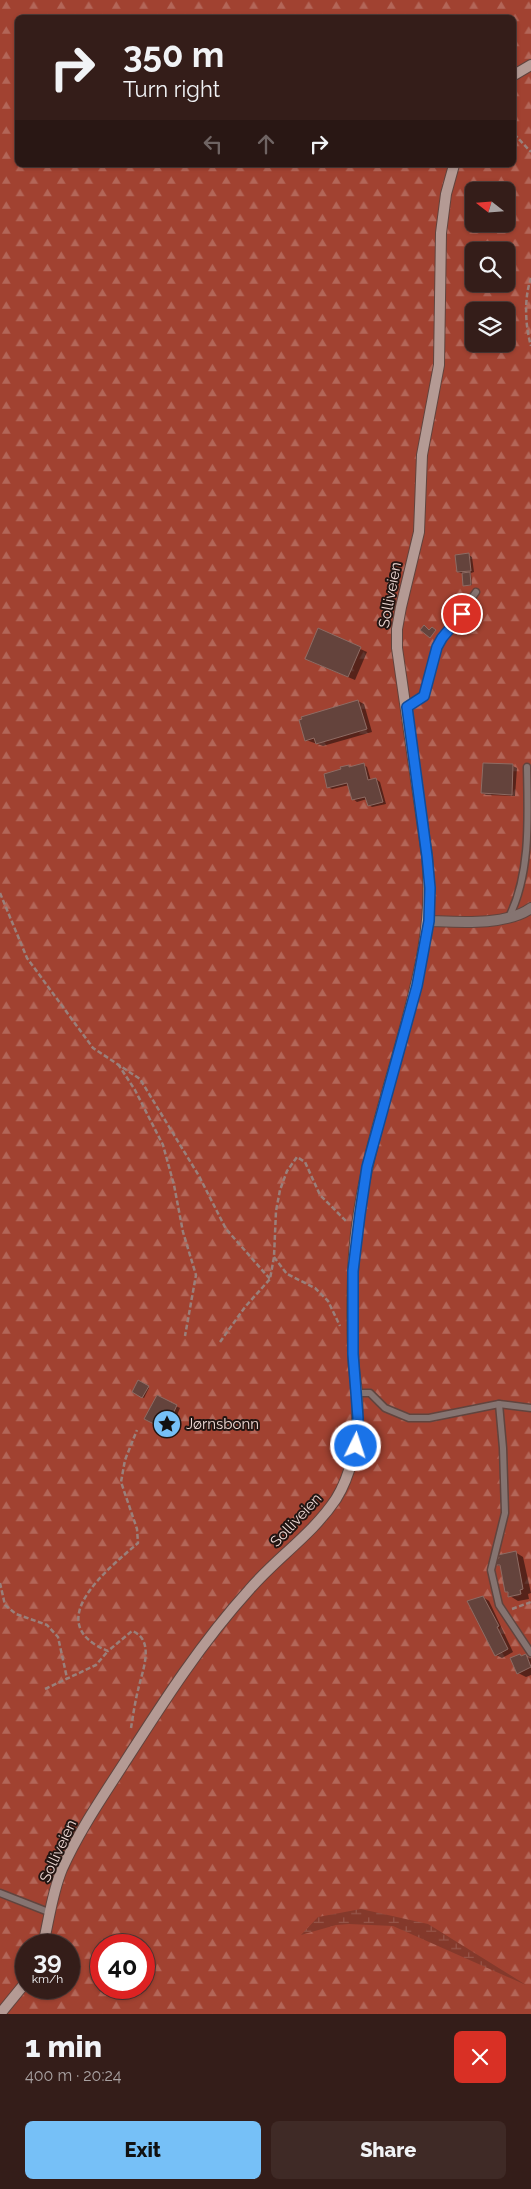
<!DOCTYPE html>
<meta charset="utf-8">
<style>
:root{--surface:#341d19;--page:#3f2a26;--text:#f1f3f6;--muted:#a9a2a2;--line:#4e3b38;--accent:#76c0f7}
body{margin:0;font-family:Raleway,sans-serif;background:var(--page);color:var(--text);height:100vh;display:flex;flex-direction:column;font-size:19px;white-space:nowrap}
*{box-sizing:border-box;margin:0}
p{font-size:16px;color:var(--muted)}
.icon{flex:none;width:28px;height:28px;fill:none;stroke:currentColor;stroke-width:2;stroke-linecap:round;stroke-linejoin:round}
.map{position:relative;height:2014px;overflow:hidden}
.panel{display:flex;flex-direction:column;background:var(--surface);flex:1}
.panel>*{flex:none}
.banner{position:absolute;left:15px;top:15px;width:501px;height:152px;border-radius:8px;box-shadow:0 1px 4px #0004,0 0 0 1px var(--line);background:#341d19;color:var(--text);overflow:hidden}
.needle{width:32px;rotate:287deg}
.buttons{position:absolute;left:465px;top:182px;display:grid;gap:10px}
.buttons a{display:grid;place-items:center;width:50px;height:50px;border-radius:8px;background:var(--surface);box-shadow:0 1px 4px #0004,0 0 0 1px var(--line);font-size:25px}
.speed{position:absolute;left:15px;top:1934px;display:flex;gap:10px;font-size:25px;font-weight:700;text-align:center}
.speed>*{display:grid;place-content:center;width:65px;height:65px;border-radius:50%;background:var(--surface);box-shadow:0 1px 4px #0004,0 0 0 1px var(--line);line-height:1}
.speed small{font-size:12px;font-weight:400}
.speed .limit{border:8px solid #d22;background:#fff;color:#111}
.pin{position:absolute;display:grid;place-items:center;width:42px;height:42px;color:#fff;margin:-21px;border:2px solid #fff;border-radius:50%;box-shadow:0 1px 5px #0007}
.me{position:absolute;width:55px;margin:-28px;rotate:4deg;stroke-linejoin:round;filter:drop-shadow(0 0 4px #0008)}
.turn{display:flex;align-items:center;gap:18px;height:105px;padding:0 25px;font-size:22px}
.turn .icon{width:65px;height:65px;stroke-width:2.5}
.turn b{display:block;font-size:35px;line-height:42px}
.lanes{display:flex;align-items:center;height:48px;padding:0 25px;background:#0003;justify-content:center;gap:25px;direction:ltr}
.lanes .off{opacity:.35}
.round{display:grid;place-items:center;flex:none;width:52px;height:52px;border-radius:8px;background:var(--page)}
.head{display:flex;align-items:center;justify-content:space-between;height:85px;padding:0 25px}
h1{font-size:30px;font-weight:800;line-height:38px}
.cta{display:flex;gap:10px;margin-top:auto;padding:10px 25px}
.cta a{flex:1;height:58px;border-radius:8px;background:var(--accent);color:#111;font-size:20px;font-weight:800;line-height:58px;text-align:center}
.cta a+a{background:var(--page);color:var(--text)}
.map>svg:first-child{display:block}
.forest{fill:url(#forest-firs);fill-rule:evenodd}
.wetland{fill:url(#wetland-marsh)}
.shadow{fill:#0007}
.building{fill:#64433c;stroke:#8e6b63}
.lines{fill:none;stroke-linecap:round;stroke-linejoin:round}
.lane-casing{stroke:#61443e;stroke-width:9}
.street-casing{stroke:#61443e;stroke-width:12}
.secondary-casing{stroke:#61443e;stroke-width:12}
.path{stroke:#9a807b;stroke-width:2.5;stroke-dasharray:5 2.5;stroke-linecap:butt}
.lane{stroke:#857471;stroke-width:6}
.street{stroke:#857471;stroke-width:10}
.secondary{stroke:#b49a94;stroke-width:10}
.route-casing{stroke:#114b97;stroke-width:12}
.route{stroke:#1a73e8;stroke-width:9}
.labels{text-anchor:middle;stroke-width:4;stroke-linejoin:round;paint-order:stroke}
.street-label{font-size:15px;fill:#efdad6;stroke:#221512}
.poi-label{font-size:15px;fill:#efdad6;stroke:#221512;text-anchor:start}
</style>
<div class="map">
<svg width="531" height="2014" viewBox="0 0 531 2014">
<defs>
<pattern id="forest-firs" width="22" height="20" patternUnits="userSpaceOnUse" patternTransform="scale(1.25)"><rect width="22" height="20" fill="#a14231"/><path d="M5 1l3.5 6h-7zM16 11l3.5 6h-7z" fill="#b36658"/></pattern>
<pattern id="wetland-marsh" width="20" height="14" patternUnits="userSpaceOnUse" patternTransform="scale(1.25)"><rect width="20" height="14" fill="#84392b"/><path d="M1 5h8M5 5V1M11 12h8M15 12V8" fill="none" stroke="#965549"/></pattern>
</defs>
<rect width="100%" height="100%" fill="#462721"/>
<path class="forest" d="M0,0H531V2014H0ZM18,18H514V165H18ZM474,191H506V224H474ZM474,251H506V284H474ZM474,311H506V344H474ZM26,1945H69V1988H26ZM101,1945H144V1988H101Z"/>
<polygon class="wetland" points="361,1909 428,1924 526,1985 393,1926 349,1924 336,1925 301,1935 318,1917"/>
<g class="shadow">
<polygon points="469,555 472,557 474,572 471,573 472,585 466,586 463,574 458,572"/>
<polygon points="318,630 367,652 355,680 312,662"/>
<polygon points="358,701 364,704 372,732 323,746 306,740"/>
<polygon points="364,765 367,767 371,781 376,779 380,782 386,804 372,807 369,805 367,799 357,802 353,799 349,785 332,789 328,787 348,766 352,768"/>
<polygon points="513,766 517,768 515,796 486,795 482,793"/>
<polygon points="139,1382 149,1388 144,1398 134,1392"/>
<polygon points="157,1397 180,1408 170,1432 146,1418"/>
<polygon points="515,1552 523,1557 531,1593 528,1594 529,1599 518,1601 510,1596 507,1592 502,1567 497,1565"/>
<polygon points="483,1597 489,1601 513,1652 502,1658 496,1655"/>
<polygon points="520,1655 531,1658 531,1675 526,1677 518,1673"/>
</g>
<g class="building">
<polygon points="469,553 471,571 457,572 455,555"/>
<polygon points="470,572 471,585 463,586 462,573"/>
<polygon points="424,625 429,630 432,627 436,630 430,638 420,630"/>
<polygon points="318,628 361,647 348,677 305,659"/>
<polygon points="358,700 367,729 316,744 314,738 305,741 299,720 302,719 301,717"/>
<polygon points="364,763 368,780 376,778 383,802 368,806 365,797 352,800 347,783 327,788 324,774 341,769 340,767 349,765 349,767"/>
<polygon points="483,763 513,764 512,795 481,793"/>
<polygon points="138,1380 149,1386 142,1398 132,1392"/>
<polygon points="157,1395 177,1405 166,1430 144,1419"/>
<polygon points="516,1551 523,1589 520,1590 521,1594 508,1597 508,1592 505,1592 500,1565 496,1565 495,1559 499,1558 498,1555"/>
<polygon points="483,1596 499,1626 497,1627 508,1649 495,1656 467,1601"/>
<polygon points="520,1654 521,1656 526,1654 531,1667 517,1674 510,1658"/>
</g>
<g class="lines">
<defs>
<g id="lane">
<polyline points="407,707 424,696 437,647 476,592"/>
<path d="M509,917C531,873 528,817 527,767"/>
<polyline points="357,1393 370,1393 385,1408 409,1418 429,1418 499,1404 531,1408"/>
<polyline points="499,1404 503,1448 505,1513 491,1570 499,1605 531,1653"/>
<polyline points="0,1893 51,1913"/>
</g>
<path id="street" d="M429,921C459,922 506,926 531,908"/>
<g id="secondary">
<polyline points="514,75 531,65"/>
<path d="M43,1945C49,1920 52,1893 62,1869C78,1833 101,1799 123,1765C162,1704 200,1644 249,1590C276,1558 312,1535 336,1499C355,1468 359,1430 357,1394C356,1380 353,1367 353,1353C352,1327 352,1300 353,1274C355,1200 377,1127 397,1057C416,987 434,929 427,856L397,648V629L401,607L419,532L422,455L439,365L441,233L446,194L454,165"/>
<polyline points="0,2014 26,1982"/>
</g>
</defs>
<use href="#lane" class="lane-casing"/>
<use href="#street" class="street-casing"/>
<use href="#secondary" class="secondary-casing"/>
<g class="path">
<polyline points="514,134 531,152"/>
<path d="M531,278C524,298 525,325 531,346"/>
<polyline points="0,893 27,958 93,1048 140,1079 199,1176 226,1229 270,1279"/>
<polyline points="118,1064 135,1090 163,1145 174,1185 183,1232 196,1275 185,1336"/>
<polyline points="274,1257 287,1274 315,1288 328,1301 340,1326"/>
<polyline points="220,1342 245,1307 270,1279 274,1257 276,1211 280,1190 287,1171 297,1157 305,1162 320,1195 346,1221"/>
<polyline points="0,1583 5,1605 16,1614 47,1625 58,1637 67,1678"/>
<polyline points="512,1609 531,1602"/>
<polyline points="45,1689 96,1665 108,1651"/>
<path d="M131,1728C133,1716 135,1702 138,1690C142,1672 156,1640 132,1631L108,1651C39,1623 108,1569 138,1543L137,1529L121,1482L125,1460L137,1430"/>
</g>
<use href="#lane" class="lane"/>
<use href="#street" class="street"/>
<use href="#secondary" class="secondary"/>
</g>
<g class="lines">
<defs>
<polyline id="route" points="356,1446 358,1418 353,1354 353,1271 360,1214 367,1167 417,986 429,921 430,888 427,856 407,707 424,696 437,647 442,638 462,614"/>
</defs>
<use href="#route" class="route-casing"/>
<use href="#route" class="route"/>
</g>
<defs>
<symbol id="sight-disc" viewBox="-11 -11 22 22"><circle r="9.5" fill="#76c0f7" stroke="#221512"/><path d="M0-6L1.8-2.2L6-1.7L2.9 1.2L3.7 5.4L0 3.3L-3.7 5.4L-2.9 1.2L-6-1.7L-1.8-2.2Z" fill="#111"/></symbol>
</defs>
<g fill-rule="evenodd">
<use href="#sight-disc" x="151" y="1408" width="32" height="32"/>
</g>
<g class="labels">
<g class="street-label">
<text transform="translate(390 595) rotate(-79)" y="5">Solliveien</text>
<text transform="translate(296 1520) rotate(-47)" y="5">Solliveien</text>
<text transform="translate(58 1851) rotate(-65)" y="5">Solliveien</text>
</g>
<g class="poi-label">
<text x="186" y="1429">Jørnsbonn</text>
</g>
</g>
</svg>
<div class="buttons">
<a><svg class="needle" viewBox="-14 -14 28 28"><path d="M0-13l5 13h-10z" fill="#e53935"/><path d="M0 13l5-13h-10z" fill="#a9a2a2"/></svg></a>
<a><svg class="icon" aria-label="search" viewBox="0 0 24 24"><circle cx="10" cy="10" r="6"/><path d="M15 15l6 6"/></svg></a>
<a><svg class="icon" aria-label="layers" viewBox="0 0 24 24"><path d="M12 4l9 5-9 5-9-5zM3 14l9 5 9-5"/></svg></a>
</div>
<div class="speed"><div>39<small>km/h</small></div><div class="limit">40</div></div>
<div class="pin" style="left:462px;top:614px;background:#d93025"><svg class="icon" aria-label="arrive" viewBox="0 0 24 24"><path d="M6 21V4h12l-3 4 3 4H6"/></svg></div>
<svg class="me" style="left:356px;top:1446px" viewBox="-20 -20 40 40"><circle r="17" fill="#1a73e8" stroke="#fff" stroke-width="3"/><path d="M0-11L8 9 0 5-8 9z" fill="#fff"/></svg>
<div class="banner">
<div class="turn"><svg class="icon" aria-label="right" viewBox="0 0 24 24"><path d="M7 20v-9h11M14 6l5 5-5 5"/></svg><div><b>350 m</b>Turn right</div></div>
<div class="lanes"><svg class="icon off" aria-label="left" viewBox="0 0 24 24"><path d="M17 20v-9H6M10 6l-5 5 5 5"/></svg><svg class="icon off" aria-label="ahead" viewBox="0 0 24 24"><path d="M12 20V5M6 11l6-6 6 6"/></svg><svg class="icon" aria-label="right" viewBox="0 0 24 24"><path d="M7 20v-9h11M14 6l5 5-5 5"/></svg></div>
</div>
</div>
<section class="panel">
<div class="head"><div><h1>1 min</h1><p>400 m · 20:24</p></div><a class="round" style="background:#d93025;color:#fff"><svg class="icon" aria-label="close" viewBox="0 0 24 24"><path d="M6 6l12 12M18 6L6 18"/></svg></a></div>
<div class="cta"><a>Exit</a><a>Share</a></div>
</section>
